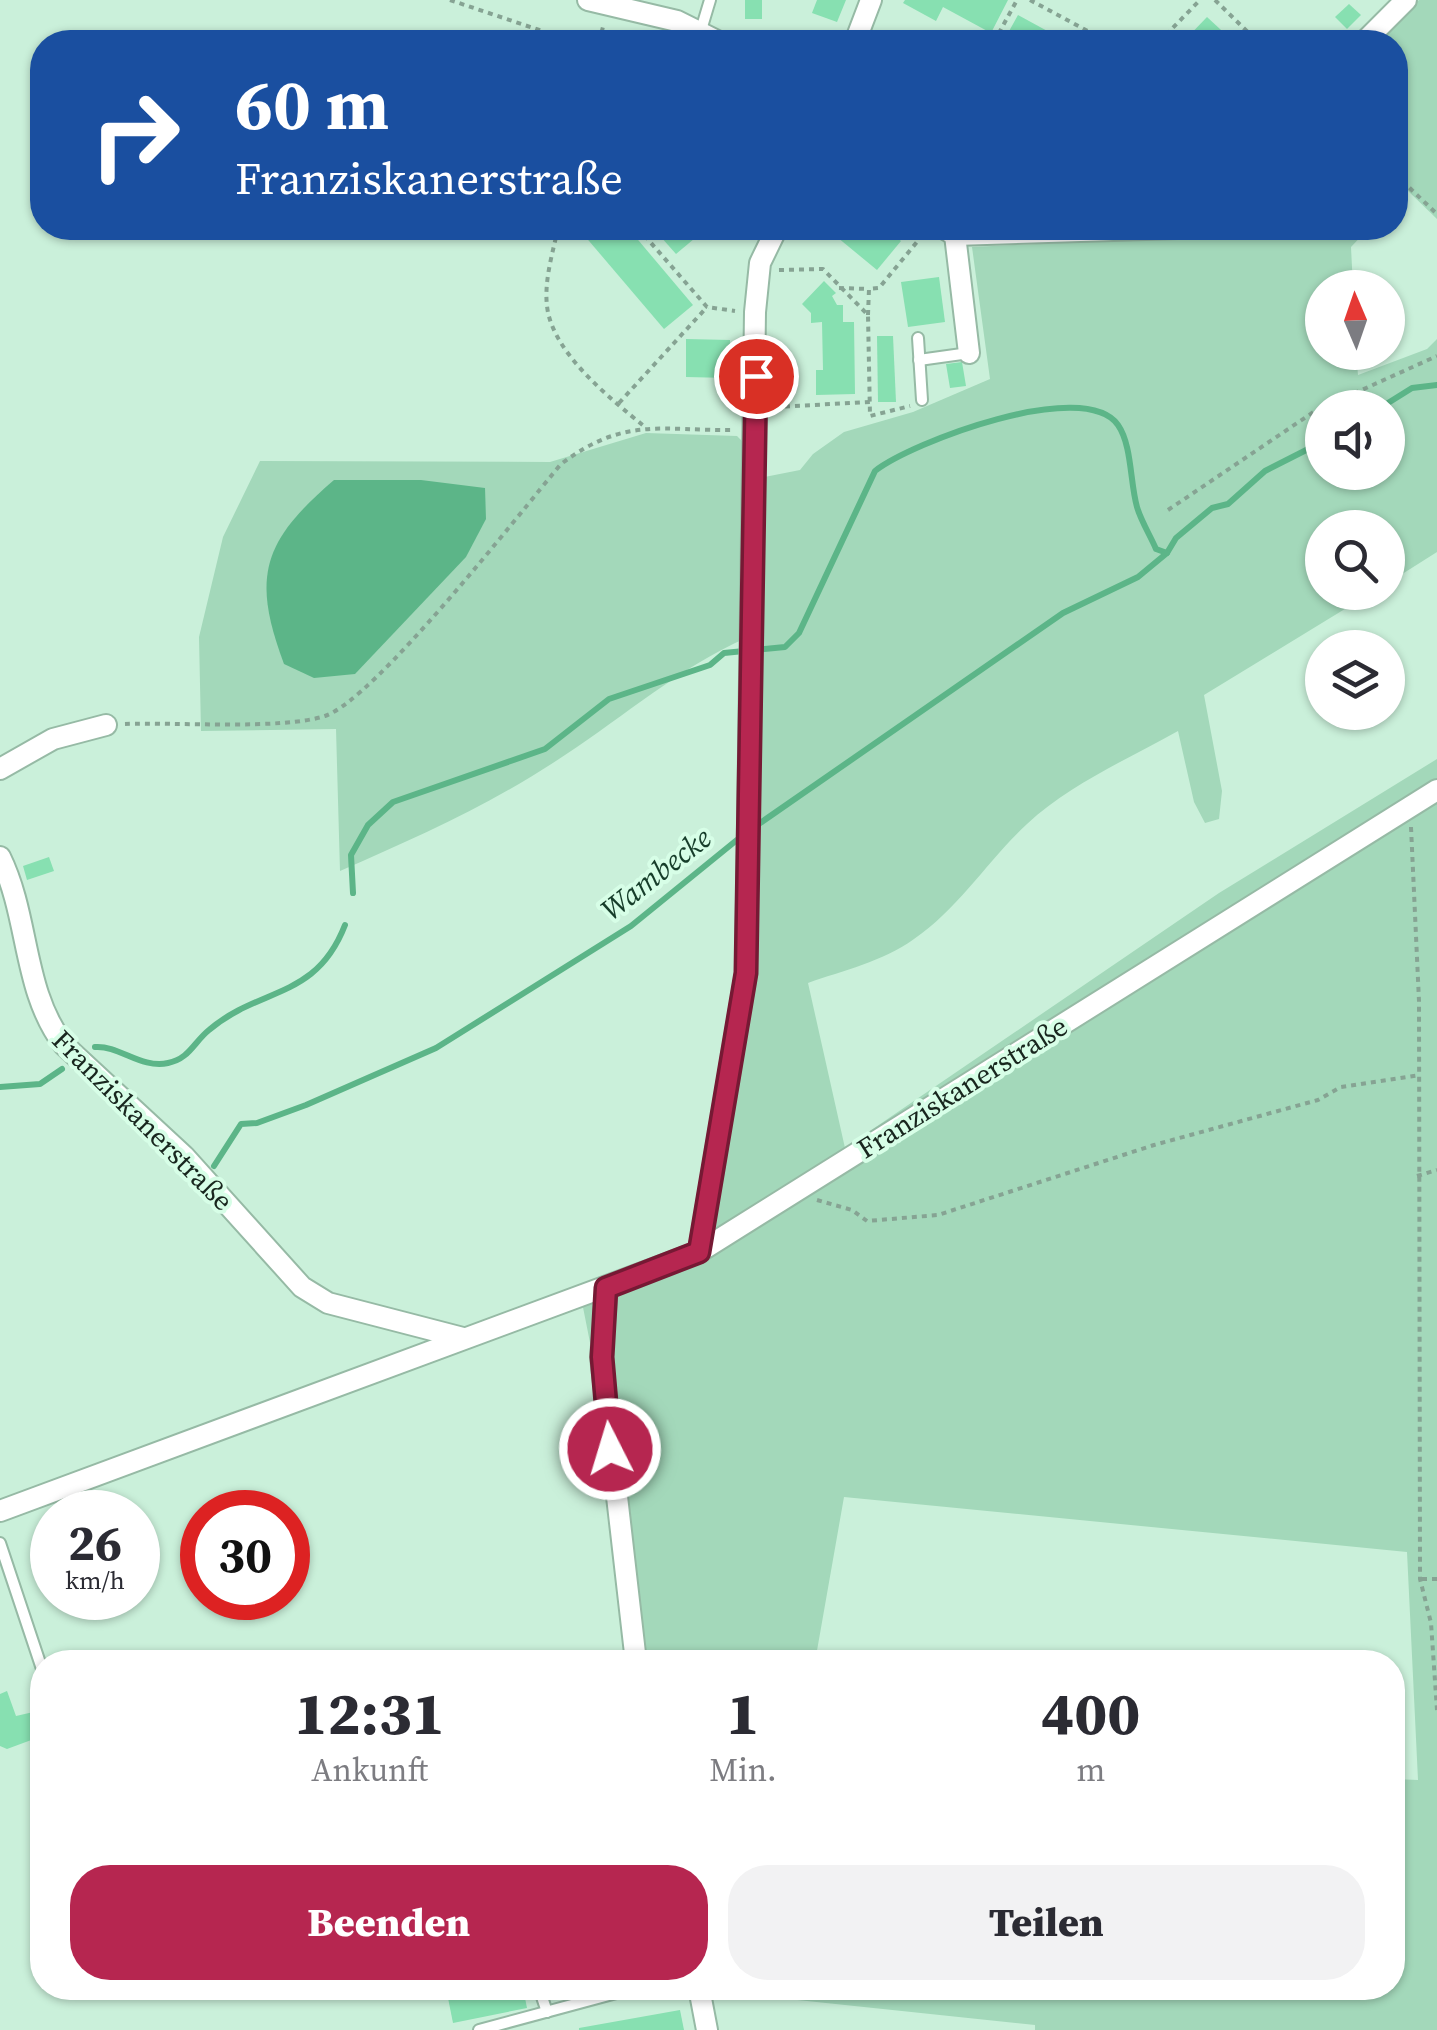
<!DOCTYPE html>
<html lang="de">
<meta charset="utf-8">
<style>
:root{--surface:#fff;--page:#f2f2f3;--text:#2b2b33;--muted:#7c7c81;--accent:#b62650}
body{margin:0;font-family:"Source Serif 4",serif;background:var(--page);color:var(--text);height:100vh;display:flex;flex-direction:column;font-size:38px;white-space:nowrap}
*{box-sizing:border-box;margin:0}
p{font-size:32px;color:var(--muted)}
.icon{flex:none;width:55px;height:55px;fill:none;stroke:currentColor;stroke-width:2;stroke-linecap:round;stroke-linejoin:round}
.map{position:relative;flex:1;overflow:hidden}
.details{position:absolute;left:30px;top:1650px;width:1375px;height:350px;display:flex;flex-direction:column;background:var(--surface);border-radius:40px;box-shadow:0 2px 8px #0004}
.details>*{flex:none}
.guide{position:absolute;left:30px;top:30px;width:1378px;height:210px;border-radius:40px;box-shadow:0 2px 8px #0004;background:#1a4fa0;color:#fff;overflow:hidden}
.needle{width:65px;rotate:358deg}
.tools{position:absolute;left:1305px;top:270px;display:grid;gap:20px}
.tools a{display:grid;place-items:center;width:100px;height:100px;border-radius:50%;background:var(--surface);box-shadow:0 2px 8px #0004;font-size:50px}
.speed{position:absolute;left:30px;top:1490px;display:flex;gap:20px;font-size:50px;font-weight:700;text-align:center}
.speed>*{display:grid;place-content:center;width:130px;height:130px;border-radius:50%;background:var(--surface);box-shadow:0 2px 8px #0004;line-height:1}
.speed small{font-size:25px;font-weight:400}
.speed .limit{border:15px solid #d22;background:#fff;color:#111}
.pin{position:absolute;display:grid;place-items:center;width:85px;height:85px;color:#fff;margin:-42px;border:5px solid #fff;border-radius:50%;box-shadow:0 2px 10px #0007}
.me{position:absolute;width:110px;margin:-55px;rotate:355deg;stroke-linejoin:round;filter:drop-shadow(0 0 8px #0008)}
.turn{display:flex;align-items:center;gap:35px;height:210px;padding:0 40px;font-size:45px}
.turn .icon{width:130px;height:130px;stroke-width:2.5}
.turn b{display:block;font-size:70px;line-height:85px}
.eta{display:flex;justify-content:space-evenly;align-items:center;height:170px;text-align:center}
.eta b{font-size:60px;font-weight:800;line-height:70px}
.action{display:flex;gap:20px;margin-top:auto;padding:20px 40px}
.action a{flex:1;height:115px;border-radius:40px;background:var(--accent);color:#fff;font-size:40px;font-weight:800;line-height:115px;text-align:center}
.action a+a{background:var(--page);color:var(--text)}
.map>svg:first-child{display:block}
.green{fill:#a3d8ba;fill-rule:evenodd}
.water{fill:#5cb588}
.lines{fill:none;stroke-linecap:round;stroke-linejoin:round}
.stream{stroke:#5cb588;stroke-width:6}
.building{fill:#87e0b1}
.lane-casing{stroke:#96baa5;stroke-width:14}
.street-casing{stroke:#96baa5;stroke-width:24}
.path{stroke:#86a393;stroke-width:4;stroke-dasharray:5 5;stroke-linecap:butt}
.lane{stroke:#fff;stroke-width:10}
.street{stroke:#fff;stroke-width:20}
.route-casing{stroke:#761934;stroke-width:25}
.route{stroke:#b62650;stroke-width:18}
.labels{text-anchor:middle;stroke-width:8;stroke-linejoin:round;paint-order:stroke}
.street-label{font-size:28px;fill:#18261e;stroke:#d7fee7}
.water-label{font-size:30px;font-style:italic;fill:#163d2a;stroke:#d7fee7}
</style>
<div class="map">
<svg width="1437" height="2030" viewBox="0 0 1437 2030">
<rect width="100%" height="100%" fill="#caf0da"/>
<g class="green">
<polygon points="1419,0 1437,0 1437,219 1405,188 1395,199 1395,42 1376,42"/>
<path d="M1193,228H1369L1351,247L1353,287L1322,288V352L1356,353L1358,375L1427,349L1437,339V552L1388,583V528H1322V592L1371,593L1204,695L1222,791L1219,819L1205,823L1194,802L1178,731C1128,759 1070,784 1027,824C988,860 959,908 914,939C882,962 844,970 808,983L845,1148L1219,893L1437,759V2030H1035V2025L769,1997L770,1988H1392L1393,1779L1418,1780L1407,1552L844,1497L815,1662H626L597,1378L579,1287L692,1244L739,996L746,638C679,668 626,715 565,755C494,803 418,837 340,871L336,729L201,731L199,637L223,537L260,461L550,462L646,433L737,436L746,445L749,480L800,470L813,454L844,432L913,412L990,379L972,247L1184,237ZM1322,408H1388V472H1322Z"/>
</g>
<path class="water" d="M334,480H421L485,488L486,519L466,557L355,674L314,678L284,664C251,576 263,541 334,480Z"/>
<g class="lines">
<g class="stream">
<polyline points="1380,408 1412,388 1437,385"/>
<polyline points="753,828 1063,613 1138,577 1167,553 1176,538 1212,508 1228,504 1265,471 1322,442"/>
<path d="M353,893L351,855L368,825L393,802L545,749L609,699L710,665L724,653L785,647L799,633L875,471C912,442 1084,377 1118,425C1132,445 1130,483 1137,507C1141,521 1150,535 1156,549L1167,553"/>
<path d="M95,1047C119,1045 141,1069 168,1063C189,1059 194,1042 209,1030C261,986 316,1000 345,925"/>
<polyline points="0,1087 40,1084 62,1069"/>
<polyline points="214,1166 241,1124 257,1123 306,1105 436,1048 631,926 743,835"/>
</g>
</g>
<g class="building">
<rect x="745" y="0" width="17" height="19"/>
<polygon points="817,0 846,0 837,22 812,13"/>
<polygon points="905,0 1008,0 991,33 943,7 936,21 903,3"/>
<polygon points="1349,4 1361,15 1347,29 1335,17"/>
<polygon points="1018,15 1051,33 1070,42 1003,42"/>
<polygon points="1207,17 1234,42 1183,42"/>
<polygon points="578,228 628,228 693,305 664,329"/>
<polygon points="653,228 707,228 676,254"/>
<polygon points="826,228 885,228 901,241 877,270"/>
<polygon points="939,277 945,322 908,327 901,282"/>
<polygon points="824,281 836,293 832,296 837,305 843,305 843,322 854,322 855,394 816,395 816,370 823,370 822,322 811,323 811,313 802,304"/>
<polygon points="877,336 893,336 896,402 878,402"/>
<polygon points="686,339 730,340 729,378 686,377"/>
<polygon points="962,362 966,386 950,388 946,364"/>
<polygon points="49,857 54,871 27,880 23,866"/>
<polygon points="7,1691 16,1716 42,1710 42,1761 34,1739 7,1749 0,1746 0,1694"/>
<polygon points="446,1988 523,1988 527,2008 453,2023"/>
<polygon points="680,2010 684,2030 579,2030 579,2028"/>
</g>
<g class="lines">
<defs>
<g id="lane">
<polyline points="701,30 710,0"/>
<polyline points="918,338 922,400"/>
<polyline points="919,360 969,353"/>
<polyline points="0,1543 42,1669"/>
<polyline points="539,1988 547,2012"/>
<polyline points="479,2030 635,1988"/>
</g>
<g id="street">
<polyline points="588,0 677,21 719,42"/>
<polyline points="855,42 871,0"/>
<polyline points="1364,42 1406,0"/>
<polyline points="943,228 955,235 1178,228"/>
<polyline points="955,235 969,353"/>
<polyline points="0,769 53,739 106,725"/>
<path d="M0,857C30,918 22,990 64,1045L184,1156L302,1287L328,1303L463,1338"/>
<polyline points="699,1252 746,973 755,312 760,263 777,228"/>
<polyline points="607,1288 601,1357 636,1662"/>
<polyline points="0,1511 699,1252 1437,790"/>
<polyline points="699,1988 707,2030"/>
</g>
</defs>
<use href="#lane" class="lane-casing"/>
<use href="#street" class="street-casing"/>
<g class="path">
<polyline points="450,0 575,42"/>
<polyline points="1030,0 1108,42"/>
<polyline points="1215,0 1258,42"/>
<polyline points="599,42 604,23"/>
<polyline points="994,42 1017,0"/>
<polyline points="1159,42 1200,0"/>
<polyline points="1395,174 1437,214"/>
<path d="M558,228C553,252 544,280 547,306C552,353 611,399 645,427"/>
<polyline points="638,228 707,307 735,311"/>
<polyline points="779,270 823,269 868,315 870,416 910,406"/>
<polyline points="839,288 869,289"/>
<polyline points="868,315 869,289 879,288 926,231"/>
<polyline points="619,403 707,307"/>
<polyline points="775,407 870,402"/>
<polyline points="1168,510 1315,411 1437,356"/>
<path d="M125,724C176,722 282,730 325,716C375,699 519,514 561,464C625,416 661,431 735,430"/>
<polyline points="1411,827 1419,1001 1420,1579 1431,1623 1437,1710"/>
<polyline points="1417,1176 1437,1170"/>
<polyline points="817,1200 852,1210 867,1221 938,1215 1154,1145 1318,1100 1341,1087 1420,1075"/>
<polyline points="1422,1579 1437,1579"/>
</g>
<use href="#lane" class="lane"/>
<use href="#street" class="street"/>
</g>
<g class="lines">
<defs>
<polyline id="route" points="610,1449 602,1357 606,1288 699,1252 746,973 756,376"/>
</defs>
<use href="#route" class="route-casing"/>
<use href="#route" class="route"/>
</g>
<g class="labels">
<g class="street-label">
<text transform="translate(962 1087) rotate(-32)" y="10">Franziskanerstraße</text>
<text transform="translate(143 1120) rotate(45)" y="10">Franziskanerstraße</text>
</g>
<g class="water-label">
<text transform="translate(656 874) rotate(-38)" y="10">Wambecke</text>
</g>
</g>
</svg>
<div class="tools">
<a><svg class="needle" viewBox="-14 -14 28 28"><path d="M0-13l5 13h-10z" fill="#e53935"/><path d="M0 13l5-13h-10z" fill="#7c7c81"/></svg></a>
<a><svg class="icon" aria-label="sound" viewBox="0 0 24 24"><path d="M4 9h4l5-4v14l-5-4H4zM17 9q2 3 0 6"/></svg></a>
<a><svg class="icon" aria-label="search" viewBox="0 0 24 24"><circle cx="10" cy="10" r="6"/><path d="M15 15l6 6"/></svg></a>
<a><svg class="icon" aria-label="layers" viewBox="0 0 24 24"><path d="M12 4l9 5-9 5-9-5zM3 14l9 5 9-5"/></svg></a>
</div>
<div class="speed"><div>26<small>km/h</small></div><div class="limit">30</div></div>
<div class="pin" style="left:756px;top:376px;background:#d93025"><svg class="icon" aria-label="arrive" viewBox="0 0 24 24"><path d="M6 21V4h12l-3 4 3 4H6"/></svg></div>
<svg class="me" style="left:610px;top:1449px" viewBox="-20 -20 40 40"><circle r="17" fill="#b62650" stroke="#fff" stroke-width="3"/><path d="M0-11L8 9 0 5-8 9z" fill="#fff"/></svg>
<div class="guide">
<div class="turn"><svg class="icon" aria-label="right" viewBox="0 0 24 24"><path d="M7 20v-9h11M14 6l5 5-5 5"/></svg><div><b>60 m</b>Franziskanerstraße</div></div>
</div>
<section class="details">
<div class="eta">
<div><b>12:31</b><p>Ankunft</p></div>
<div><b>1</b><p>Min.</p></div>
<div><b>400</b><p>m</p></div>
</div>
<div class="action"><a>Beenden</a><a>Teilen</a></div>
</section>
</div>
